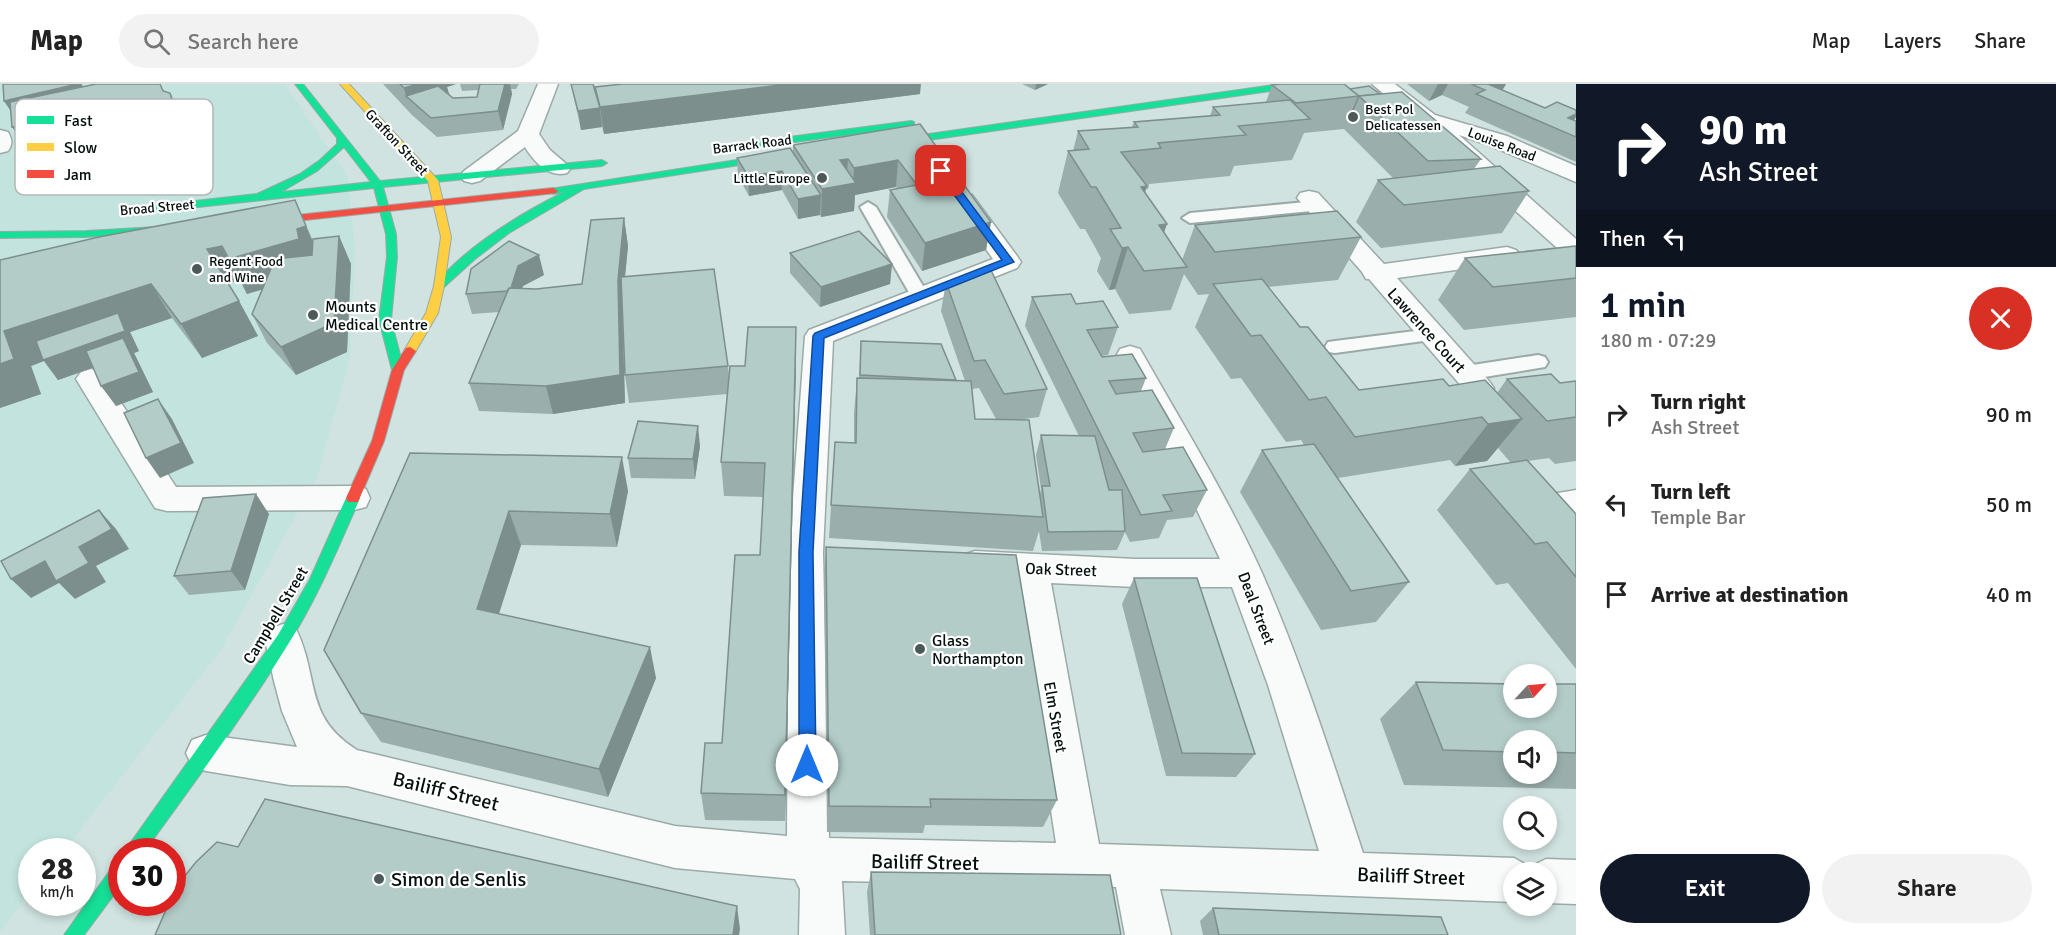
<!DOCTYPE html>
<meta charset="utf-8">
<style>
:root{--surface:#fff;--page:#f2f2f2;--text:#222;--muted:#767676;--line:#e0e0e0;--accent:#111827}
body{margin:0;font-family:Signika,sans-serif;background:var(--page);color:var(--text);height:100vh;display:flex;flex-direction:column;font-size:22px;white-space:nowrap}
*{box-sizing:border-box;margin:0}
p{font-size:20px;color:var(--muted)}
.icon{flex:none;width:33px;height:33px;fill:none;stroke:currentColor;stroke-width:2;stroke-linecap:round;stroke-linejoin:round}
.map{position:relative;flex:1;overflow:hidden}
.drawer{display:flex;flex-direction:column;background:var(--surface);width:480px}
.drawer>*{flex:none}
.top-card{background:#111827;color:#fff;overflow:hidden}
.needle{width:39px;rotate:64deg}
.fabs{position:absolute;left:1503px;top:580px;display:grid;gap:12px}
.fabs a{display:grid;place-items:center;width:54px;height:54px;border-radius:50%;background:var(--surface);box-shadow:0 3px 9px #0003;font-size:30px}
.speed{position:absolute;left:18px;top:754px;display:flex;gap:12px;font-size:30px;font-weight:700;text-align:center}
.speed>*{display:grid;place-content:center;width:78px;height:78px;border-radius:50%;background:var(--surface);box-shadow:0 3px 9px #0003;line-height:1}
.speed small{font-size:15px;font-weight:400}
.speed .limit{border:9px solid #d22;background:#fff;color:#111}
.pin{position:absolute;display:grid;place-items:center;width:51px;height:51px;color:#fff;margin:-26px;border-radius:12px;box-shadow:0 3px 9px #0006}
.me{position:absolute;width:66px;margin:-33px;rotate:0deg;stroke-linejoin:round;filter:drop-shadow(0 0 4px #0008)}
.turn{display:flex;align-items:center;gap:21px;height:126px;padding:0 24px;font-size:27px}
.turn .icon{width:78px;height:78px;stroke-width:2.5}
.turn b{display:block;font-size:42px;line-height:51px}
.then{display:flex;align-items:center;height:57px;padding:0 24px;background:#0003;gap:12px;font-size:22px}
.round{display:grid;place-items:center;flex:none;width:63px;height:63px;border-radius:32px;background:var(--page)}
.summary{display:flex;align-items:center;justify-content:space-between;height:102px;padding:0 24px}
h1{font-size:36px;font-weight:600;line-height:45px;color:var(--accent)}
.primary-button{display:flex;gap:12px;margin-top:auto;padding:12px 24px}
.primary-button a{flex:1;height:69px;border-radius:36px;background:var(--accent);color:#fff;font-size:24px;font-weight:600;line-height:69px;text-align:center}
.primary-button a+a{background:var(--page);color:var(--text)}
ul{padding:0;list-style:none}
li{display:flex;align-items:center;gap:18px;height:90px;padding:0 24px}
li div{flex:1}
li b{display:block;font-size:22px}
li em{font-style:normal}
header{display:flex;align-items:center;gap:36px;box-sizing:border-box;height:84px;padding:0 30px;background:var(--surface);border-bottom:2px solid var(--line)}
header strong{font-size:28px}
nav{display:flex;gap:33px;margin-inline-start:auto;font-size:21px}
.search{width:420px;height:54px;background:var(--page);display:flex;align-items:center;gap:15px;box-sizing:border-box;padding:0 21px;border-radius:33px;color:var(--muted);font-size:22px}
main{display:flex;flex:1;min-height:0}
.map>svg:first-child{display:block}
.built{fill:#c3e4de}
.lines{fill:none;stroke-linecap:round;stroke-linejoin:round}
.lane-casing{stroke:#9baaa7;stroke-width:4}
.street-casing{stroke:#9baaa7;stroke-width:3}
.fast-casing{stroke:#9baaa7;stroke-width:2}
.slow-casing{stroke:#9baaa7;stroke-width:2}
.jam-casing{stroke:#9baaa7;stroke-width:2}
.lane{fill:#f8fbfa;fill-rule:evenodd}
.street{fill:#f8fbfa;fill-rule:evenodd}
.fast{fill:#16e098;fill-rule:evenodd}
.slow{fill:#ffcf43;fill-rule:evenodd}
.jam{fill:#f24e42;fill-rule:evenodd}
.wall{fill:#9aafac;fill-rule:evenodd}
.shaded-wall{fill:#7d8f8c}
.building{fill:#b3ccc8;stroke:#7d8f8c;stroke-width:1.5}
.route{fill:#1a73e8;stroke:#114b97;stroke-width:1.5}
.poi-dot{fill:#4b5a58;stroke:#fff;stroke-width:2}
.labels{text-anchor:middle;stroke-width:4.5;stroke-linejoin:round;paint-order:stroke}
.far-poi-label{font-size:14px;fill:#04100e;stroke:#fff;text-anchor:start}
.far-street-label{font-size:14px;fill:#04100e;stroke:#fff}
.poi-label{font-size:16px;fill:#04100e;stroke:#fff;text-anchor:start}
.street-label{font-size:16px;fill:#04100e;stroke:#fff}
.near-street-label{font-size:20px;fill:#04100e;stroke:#fff}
.near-poi-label{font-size:20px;fill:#04100e;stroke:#fff;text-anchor:start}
.key{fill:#fff;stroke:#b4b7b7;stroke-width:1.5}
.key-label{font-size:16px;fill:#04100e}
</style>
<header>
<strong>Map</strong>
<div class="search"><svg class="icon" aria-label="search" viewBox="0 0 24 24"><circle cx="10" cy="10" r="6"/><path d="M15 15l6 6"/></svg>Search here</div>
<nav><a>Map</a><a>Layers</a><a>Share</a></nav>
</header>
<main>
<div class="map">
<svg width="1576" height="851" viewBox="0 0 1576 851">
<rect width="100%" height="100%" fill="#d0e3e0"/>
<polygon class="built" points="0,0 285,0 348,93 355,169 350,274 317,394 221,566 63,768 32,768 31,808 0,848"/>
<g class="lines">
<defs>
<g id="lane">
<polygon points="1316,117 1324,122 1322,126 1190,139 1182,134 1190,129"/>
<polygon points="868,118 876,123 929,212 926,216 914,216 911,212 860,123"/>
<polygon points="1431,245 1438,247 1441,251 1438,255 1335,269 1328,268 1325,263 1328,258 1335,257"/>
<polygon points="1538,271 1545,273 1548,278 1545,283 1466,296 1459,294 1456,289 1459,284 1466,282"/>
</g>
<g id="street">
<path d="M538,0H558L539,50L550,66L571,84L567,89C549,94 534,78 525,63L480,97L472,99L464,97L460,92L464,87L518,47Z"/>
<polygon points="1372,0 1395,0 1435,31 1507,52 1576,82 1576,98 1491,62 1459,51 1576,155 1576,176 1567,173 1418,39"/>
<path d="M0,46L8,48C12,55 13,60 8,67L0,69Z"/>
<polygon points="1309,107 1318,109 1384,180 1507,163 1516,166 1520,171 1516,176 1507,179 1397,194 1489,297 1494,304 1489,311 1479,314 1469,311 1369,195 1366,195 1362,188 1297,114 1300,109"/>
<path d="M963,109L972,111L1017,172L1021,178L1017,184L833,257L823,468L829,754L1056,759L1016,497L975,495L963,491L958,481L963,471L975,467L1135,475H1220L1188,407L1116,272L1120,265L1130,262L1140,265L1144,272C1185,344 1228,414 1262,489C1302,580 1332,675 1363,769L1514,774L1530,783L1546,775L1576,776V820L1546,819V789H1514V818L1160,805L1171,851H1125L1116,803L842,797L845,851H799L800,805L795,795L675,784L347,702L290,701L206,687L192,682L186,669L192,656L206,651L297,663L282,627L274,597L265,556L270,545L283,540L296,545C320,594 303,632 357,666L675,742L787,752L789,468L805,252L809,246L993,175L951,116L954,111ZM1051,499L1135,503H1232L1268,601L1319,767L1099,760Z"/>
<polygon points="91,285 101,288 176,403 354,402 366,405 370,414 366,423 354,426 167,427 155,424 76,295 81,288"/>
<polygon points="1576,406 1576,430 1522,439 1510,435 1505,426 1510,417"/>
</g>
<g id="fast">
<path d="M295,0H303L380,97L602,76L607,79L602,82L383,103L396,150L397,173L391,236L404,286L398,290L392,286L379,236L387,173L386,150L374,104L134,130L129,127L134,124L257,110L300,90L320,76L337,60V54ZM344,63L371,98L281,108L317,87Z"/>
<polygon points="1280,0 1302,0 1298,3 887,62 882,59 887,56"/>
<polygon points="911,37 914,38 914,42 751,64 746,61 751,58"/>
<path d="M782,69L785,70V74L584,105L509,149L475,175L443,204H435L434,202C465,163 520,130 564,108L553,110L548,107L550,105Z"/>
<polygon points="174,142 179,145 178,147 86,153 0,154 0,148 86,147"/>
<path d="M353,409L360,414C338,464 317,515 287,562C243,633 193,700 144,768H124L278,551L310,495L346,414Z"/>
<polygon points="122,775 122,800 84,851 64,851 116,778"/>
</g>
<polygon id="slow" points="340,0 349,0 438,96 451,153 444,202 438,229 414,270 410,271 404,267 426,229 434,202 441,153 428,97"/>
<g id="jam">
<polygon points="553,104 558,107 556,109 259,141 254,138 259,135"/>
<polygon points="410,263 416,267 404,286 384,357 358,418 348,418 346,414 372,357 392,286 406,264"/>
</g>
</defs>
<use href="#lane" class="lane-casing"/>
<use href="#street" class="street-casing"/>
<use href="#fast" class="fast-casing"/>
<use href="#slow" class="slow-casing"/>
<use href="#jam" class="jam-casing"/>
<use href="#lane" class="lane"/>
<use href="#street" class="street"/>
<use href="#fast" class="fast"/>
<use href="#slow" class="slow"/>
<use href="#jam" class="jam"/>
</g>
<g class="wall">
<polygon points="160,0 164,8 170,9 183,35 187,50 181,55 148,63 133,64 138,76 68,96 57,80 50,81 41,80 34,69 30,70 11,27 82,3"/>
<polygon points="383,0 456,0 447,3 449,10 453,14 477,13 478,6 462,7 460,0 519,0 516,5 511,5 512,10 503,46 437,53 412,31"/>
<polygon points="571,0 595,8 920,10 604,50 602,43 581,46"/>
<polygon points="1022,0 1048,0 1035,6"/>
<polygon points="1407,0 1506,0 1502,6 1576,37 1576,78 1465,29 1469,23 1442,11 1429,17"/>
<polygon points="1272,1 1350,5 1380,10 1481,75 1474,85 1529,107 1502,149 1381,164 1356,138 1378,96 1393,94 1344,45 1304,49 1292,76 1234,82 1230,92 1149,100 1148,105 1146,105 1145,109 1167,140 1164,148 1182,176 1195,141 1361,153 1338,196 1268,203 1300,243 1359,306 1449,302 1497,309 1507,295 1560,299 1576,297 1576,377 1555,380 1549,374 1528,377 1576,430 1576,585 1508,499 1496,501 1437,426 1470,385 1511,379 1498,364 1487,377 1455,382 1450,376 1338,394 1409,498 1376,538 1321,546 1240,408 1262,366 1304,361 1301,356 1286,358 1241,294 1231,295 1195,243 1209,210 1198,211 1184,190 1171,226 1129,230 1115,205 1109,206 1097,187 1101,174 1085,145 1080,145 1058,109 1068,67 1073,67 1078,47 1132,43 1134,38 1210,32 1213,23 1266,18"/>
<polygon points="920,40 991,138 986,166 922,187 887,133 890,106 897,104 896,103 855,111 854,127 821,133 820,131 798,135 782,106 749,112 738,93 737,74 793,68 793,61"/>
<polygon points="295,116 313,157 339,152 351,180 347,268 296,291 267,259 252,230 262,205 247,210 240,196 228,199 239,217 258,252 202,274 172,234 130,248 139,267 134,269 153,308 116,322 93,284 58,296 44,277 31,282 41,310 0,324 0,176"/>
<polygon points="624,134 628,162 625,192 728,282 729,292 745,282 796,278 785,737 705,736 701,709 722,659 760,471 763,413 724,412 721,378 727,310 629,319 625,291 623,243 625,319 553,330 479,327 469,299 499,228 472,230 466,210 544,191 523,202 522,205 536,205 582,200"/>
<polygon points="1576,162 1576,233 1464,246 1438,216 1465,174"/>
<polygon points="790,169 892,180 890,200 820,223 790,189"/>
<path d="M946,198L1047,305L1039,333L1017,336L1040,409L1041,405L1036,371L1041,351L1079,352L1025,242L1032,213L1076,220L1118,243L1108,271L1101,272L1146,294L1141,307L1174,344L1165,365L1207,406L1193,433L1167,436L1159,454L1130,458L1125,448L1117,466L1042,467L1039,447L1033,467L829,454L835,358L854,359V329L857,294H859L861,257L956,297H965L941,227ZM979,304L996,335H975L972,305Z"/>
<polygon points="700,362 695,395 631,394 628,374"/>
<polygon points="410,369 628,407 617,463 521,461 499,530 656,594 608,713 381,658 361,629"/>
<polygon points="269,430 245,506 189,511 174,492"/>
<polygon points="826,463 1057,716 1043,743 925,741 923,749 827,748 824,496"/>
<polygon points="1134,494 1255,670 1236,693 1166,692 1122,520"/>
<path d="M1416,598L1576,600V705L1404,701L1380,635ZM1514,657H1546V690H1514Z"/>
<polygon points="871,788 1121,851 870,851 867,808"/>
<polygon points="1213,824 1448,851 1203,851 1200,837"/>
</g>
<g class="shaded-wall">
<polygon points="73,0 82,0 88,28 24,53 34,69 30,70 12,43 20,41 4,17"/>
<polygon points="160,0 173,24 170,9 183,35 187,50 181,55 148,63 133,36 163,7"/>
<polygon points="418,0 456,0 447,3 449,10 406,12 404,4"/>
<polygon points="505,0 510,0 512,10 503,46 498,27"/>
<polygon points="788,0 921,0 920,10 604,50 600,23"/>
<polygon points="1036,0 1048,0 1035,6"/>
<polygon points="1438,0 1448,0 1442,11 1429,17"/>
<polygon points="1471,0 1506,0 1502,7 1485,6"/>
<polygon points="600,24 602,43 581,46 578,27"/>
<polygon points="1576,30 1576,33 1567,47 1568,34"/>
<polygon points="118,37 133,64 138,76 68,96 57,80 50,81 33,54"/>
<polygon points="848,75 846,101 853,100 854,84 898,76 896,103 855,111 854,127 821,133 822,105 840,76"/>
<polygon points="782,87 782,106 749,112 748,92"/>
<polygon points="1147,102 1134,144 1141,103"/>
<polygon points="821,111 820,131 798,135 798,115"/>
<polygon points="624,134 628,162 622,224 625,319 553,330 546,302 618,196"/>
<polygon points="991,138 986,166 922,187 925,159"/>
<polygon points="1167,140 1152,182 1159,141"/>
<polygon points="306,142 321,177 315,190 247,210 240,196 226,200 207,165"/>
<polygon points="339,152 351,180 347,268 296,291 281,263"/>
<polygon points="1128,163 1115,205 1109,206 1122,164"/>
<polygon points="539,171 544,191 523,202 515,227 510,207 518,182"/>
<polygon points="892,180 890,200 820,223 821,203"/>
<polygon points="151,200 172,234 130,248 139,267 134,269 153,308 116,322 101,302 131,270 58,296 44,277 31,282 41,310 0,324 0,280 4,247"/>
<polygon points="239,217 258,252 202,274 181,240"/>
<polygon points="796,243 796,278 785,737 785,711"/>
<polygon points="158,315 172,335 194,379 160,394 146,374"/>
<polygon points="1522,335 1487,377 1455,382 1488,340"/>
<polygon points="698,342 700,362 695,395 693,375"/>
<polygon points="622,373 628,407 617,463 610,430"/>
<polygon points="256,410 269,430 245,506 231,487"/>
<polygon points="99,426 116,445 129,465 96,482 106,498 75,515 59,499 31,514 11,495 45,477 79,463"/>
<polygon points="509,427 521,461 490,557 477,525"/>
<polygon points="650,563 656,594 608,713 599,685"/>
<polygon points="737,822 740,845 739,851 733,851"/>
</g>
<g class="building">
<polygon points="3,0 73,0 73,1 4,17"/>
<polygon points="96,0 160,0 163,7 170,9 174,23 167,28 133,36 118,37 123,49 51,69 47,51 33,54 24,53 21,41 12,43 10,18"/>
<polygon points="400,0 418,0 404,4"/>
<polygon points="480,0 505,0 498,27 431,34 406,12 438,2 453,14 477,13"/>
<polygon points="571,0 593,0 600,24 578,27"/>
<polygon points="623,0 788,0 600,23 595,3"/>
<polygon points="1281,0 1344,0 1359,12 1296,19 1272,1"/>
<polygon points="1471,0 1488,0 1545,24 1557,18 1576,26 1576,30 1568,34 1576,37 1576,53 1476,10 1485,6"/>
<polygon points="1369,2 1380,10 1359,12 1353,26 1359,12 1350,5"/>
<polygon points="1402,8 1481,75 1428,77 1359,12"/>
<polygon points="1290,16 1310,35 1238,42 1246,51 1158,59 1161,64 1121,68 1147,102 1141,103 1167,140 1159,141 1187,183 1144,187 1128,163 1122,164 1110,145 1121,144 1096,103 1091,103 1068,67 1089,65 1078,47 1138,43 1134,38 1220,31 1213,23"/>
<polygon points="920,40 991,138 925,159 890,106 917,101 898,76 854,84 848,75 840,76 856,99 822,105 793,61"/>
<polygon points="790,64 821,111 798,115 782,87 748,92 737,74"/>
<polygon points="1500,82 1529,107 1404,121 1378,96"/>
<polygon points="295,116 306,142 297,145 299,155 229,175 222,162 207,165 239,217 181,240 151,200 4,247 14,275 0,280 0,176 99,153"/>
<polygon points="1337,127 1361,153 1215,168 1195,141"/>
<polygon points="624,134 618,196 620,291 546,302 469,299 509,204 536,205 582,200 591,136"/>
<polygon points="859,147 892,180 821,203 790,169"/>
<polygon points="339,152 334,239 281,263 252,230 275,175 312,171 313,155"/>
<polygon points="509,157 539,171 518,182 511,204 509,204 507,207 466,210 471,185"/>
<polygon points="1576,162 1576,194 1493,203 1465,174"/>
<polygon points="990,184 1047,305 1004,310 985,276 974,277 946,198"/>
<polygon points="714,185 728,282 625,291 621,193"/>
<polygon points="1262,195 1300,243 1308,243 1359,306 1443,295 1449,302 1485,296 1522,335 1488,340 1482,333 1355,353 1326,313 1309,316 1261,251 1251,252 1213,200"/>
<polygon points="1071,210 1076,220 1103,217 1118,243 1087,246 1102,273 1132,270 1146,294 1109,297 1116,310 1152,306 1174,344 1133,349 1143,368 1183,363 1207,406 1163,411 1172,427 1141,431 1032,213"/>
<polygon points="118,229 125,247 43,276 36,257"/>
<polygon points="748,243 796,243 785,711 701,709 705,659 722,659 735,471 760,471 765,379 721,378 730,282 745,282"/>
<polygon points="123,254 139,288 101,302 86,267"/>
<polygon points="861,257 941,260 956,296 860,291"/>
<polygon points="1551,290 1560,299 1576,297 1576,333 1547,337 1507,295"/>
<polygon points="857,294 971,297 975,335 1029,336 1043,433 831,421 835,358 856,359"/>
<polygon points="158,315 181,359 146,374 124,329"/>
<polygon points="638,337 698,342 693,375 628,374"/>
<polygon points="1041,351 1095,352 1109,406 1122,406 1125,447 1048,448 1042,402 1050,402"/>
<polygon points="1314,360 1409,498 1351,507 1262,366"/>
<polygon points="410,369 622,373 610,430 509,427 477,525 650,563 599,685 361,629 324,566"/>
<polygon points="1527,376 1576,430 1576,493 1547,458 1535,460 1470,385"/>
<polygon points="256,410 231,487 174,492 203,414"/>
<polygon points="99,426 112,445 79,463 89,479 56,497 45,477 11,495 1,477"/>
<polygon points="826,463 1016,471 1057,716 930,715 931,723 829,722"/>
<polygon points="1134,494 1197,494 1255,670 1182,669"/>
<polygon points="1416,598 1514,600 1514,624 1546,624 1546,600 1576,600 1576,669 1546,668 1546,657 1514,657 1514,668 1443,666"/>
<polygon points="265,715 737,822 733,851 155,851 169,819 172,819 172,811 176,803 196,778 217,758 238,763"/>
<polygon points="871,788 1110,791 1121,851 875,851"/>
<polygon points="1213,824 1441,833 1448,851 1219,851"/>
</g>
<polygon class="route" points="938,84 944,84 1014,178 824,254 813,468 816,681 813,686 807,688 802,686 799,681 799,468 813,252 815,249 1002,176 938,89"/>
<g class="poi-dot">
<circle cx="1353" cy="33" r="6"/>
<circle cx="822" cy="94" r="6"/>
<circle cx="197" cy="185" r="6"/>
<circle cx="313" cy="231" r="6"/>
<circle cx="920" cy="565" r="6"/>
<circle cx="379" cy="795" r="6"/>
</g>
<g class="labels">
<g class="far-poi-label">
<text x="1365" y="30">Best Pol<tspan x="1365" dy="16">Delicatessen</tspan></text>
<text x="810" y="99" text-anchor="end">Little Europe</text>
<text x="209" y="182">Regent Food<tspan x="209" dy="16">and Wine</tspan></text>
</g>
<g class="far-street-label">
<text transform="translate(397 58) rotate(47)" y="5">Grafton Street</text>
<text transform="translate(752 60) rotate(-7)" y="5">Barrack Road</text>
<text transform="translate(1502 60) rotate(21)" y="5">Louise Road</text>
<text transform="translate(157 123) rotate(-5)" y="5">Broad Street</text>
</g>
<g class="poi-label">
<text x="325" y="228">Mounts<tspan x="325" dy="18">Medical Centre</tspan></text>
<text x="932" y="562">Glass<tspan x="932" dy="18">Northampton</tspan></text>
</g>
<g class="street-label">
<text transform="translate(1427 246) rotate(48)" y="6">Lawrence Court</text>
<text transform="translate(1061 485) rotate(2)" y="6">Oak Street</text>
<text transform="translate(1257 524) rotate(69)" y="6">Deal Street</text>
<text transform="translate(275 531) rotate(-59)" y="6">Campbell Street</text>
<text transform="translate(1056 633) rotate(80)" y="6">Elm Street</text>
</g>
<g class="near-street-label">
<text transform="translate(446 707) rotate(14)" y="7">Bailiff Street</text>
<text transform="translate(925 778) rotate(1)" y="7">Bailiff Street</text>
<text transform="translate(1411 792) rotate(2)" y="7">Bailiff Street</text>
</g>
<g class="near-poi-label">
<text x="391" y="802">Simon de Senlis</text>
</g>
</g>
<rect x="15" y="15" width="198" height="96" rx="9" class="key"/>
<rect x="27" y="32" width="27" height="8" fill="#16e098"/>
<rect x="27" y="59" width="27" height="8" fill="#ffcf43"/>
<rect x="27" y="86" width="27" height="8" fill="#f24e42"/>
<g class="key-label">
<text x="64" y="42">Fast</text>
<text x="64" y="69">Slow</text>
<text x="64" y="96">Jam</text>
</g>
</svg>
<div class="fabs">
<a><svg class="needle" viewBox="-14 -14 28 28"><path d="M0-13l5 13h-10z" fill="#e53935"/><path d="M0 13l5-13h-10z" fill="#767676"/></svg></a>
<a><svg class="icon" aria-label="sound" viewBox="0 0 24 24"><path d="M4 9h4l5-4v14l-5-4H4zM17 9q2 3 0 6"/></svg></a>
<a><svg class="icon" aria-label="search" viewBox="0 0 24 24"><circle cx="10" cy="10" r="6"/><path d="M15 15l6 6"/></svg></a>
<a><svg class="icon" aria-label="layers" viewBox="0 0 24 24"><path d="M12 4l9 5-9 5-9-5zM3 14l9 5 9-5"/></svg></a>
</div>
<div class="speed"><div>28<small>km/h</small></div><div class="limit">30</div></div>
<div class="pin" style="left:941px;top:87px;background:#d93025"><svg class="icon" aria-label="arrive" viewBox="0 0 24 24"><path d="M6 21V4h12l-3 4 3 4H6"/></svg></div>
<svg class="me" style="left:807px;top:681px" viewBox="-20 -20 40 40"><circle r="19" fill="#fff"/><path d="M0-13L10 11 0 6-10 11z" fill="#1a73e8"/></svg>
</div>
<section class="drawer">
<div class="top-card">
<div class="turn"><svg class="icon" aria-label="right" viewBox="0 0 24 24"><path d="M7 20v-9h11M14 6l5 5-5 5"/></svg><div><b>90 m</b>Ash Street</div></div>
<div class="then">Then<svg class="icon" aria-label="left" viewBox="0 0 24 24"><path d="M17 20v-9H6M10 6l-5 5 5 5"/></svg></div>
</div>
<div class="summary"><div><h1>1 min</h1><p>180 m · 07:29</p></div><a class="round" style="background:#d93025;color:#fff"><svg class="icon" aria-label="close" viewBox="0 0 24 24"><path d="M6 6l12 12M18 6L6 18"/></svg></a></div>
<ul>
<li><svg class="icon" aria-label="right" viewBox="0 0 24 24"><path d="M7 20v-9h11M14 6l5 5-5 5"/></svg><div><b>Turn right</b><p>Ash Street</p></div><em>90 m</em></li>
<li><svg class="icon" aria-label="left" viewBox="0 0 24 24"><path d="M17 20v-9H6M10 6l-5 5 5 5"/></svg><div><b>Turn left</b><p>Temple Bar</p></div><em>50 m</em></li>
<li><svg class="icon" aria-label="arrive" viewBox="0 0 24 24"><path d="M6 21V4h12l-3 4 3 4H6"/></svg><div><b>Arrive at destination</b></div><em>40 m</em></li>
</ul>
<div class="primary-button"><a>Exit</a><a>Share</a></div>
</section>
</main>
